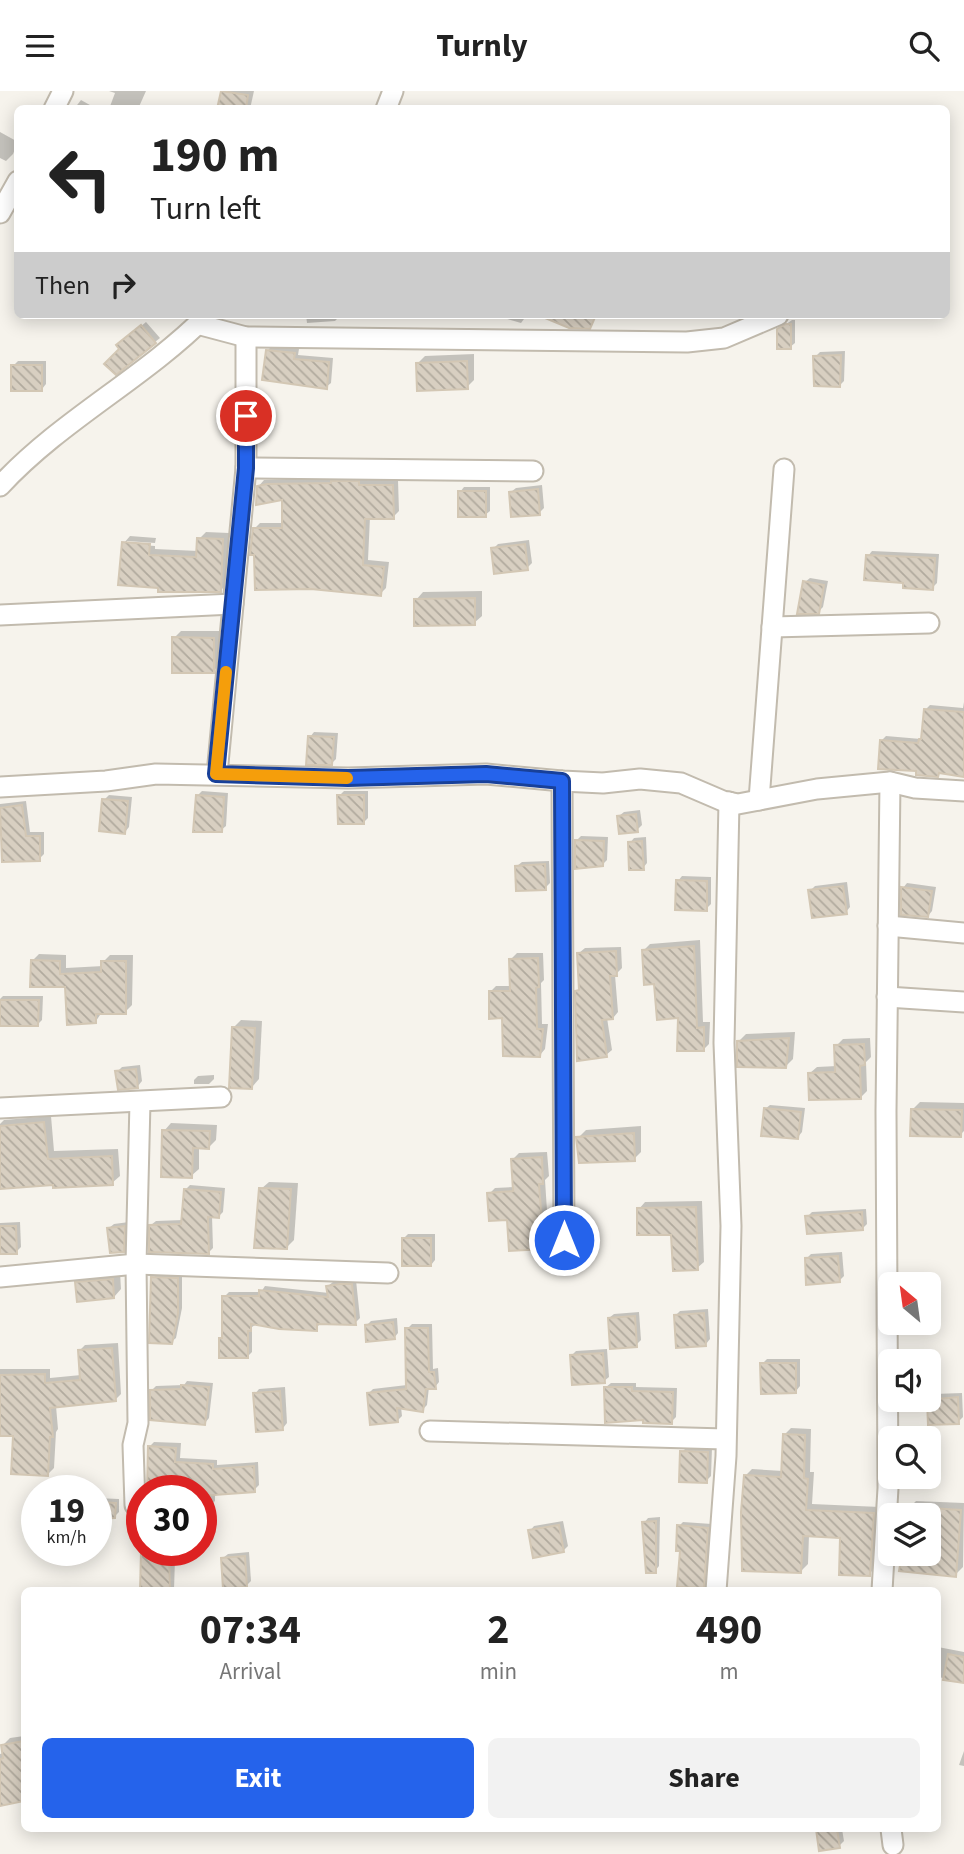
<!DOCTYPE html>
<style>
:root{--surface:#fff;--page:#f2f2f2;--text:#222;--muted:#767676;--accent:#2563eb}
body{margin:0;font-family:"Source Sans 3",sans-serif;background:var(--page);color:var(--text);height:100vh;display:flex;flex-direction:column;font-size:26px;white-space:nowrap}
*{box-sizing:border-box;margin:0}
p{font-size:23px;color:var(--muted)}
.icon{flex:none;width:38px;height:38px;fill:none;stroke:currentColor;stroke-width:2;stroke-linecap:round;stroke-linejoin:round}
.map{position:relative;flex:1;overflow:hidden}
.sheet{position:absolute;left:21px;top:1496px;width:920px;height:245px;display:flex;flex-direction:column;background:var(--surface);border-radius:10px;box-shadow:0 4px 18px #0003}
.sheet>*{flex:none}
.hud{position:absolute;left:14px;top:14px;width:936px;height:214px;border-radius:10px;box-shadow:0 4px 18px #0003;background:#fff;color:var(--text);overflow:hidden}
.needle{width:46px;rotate:331deg}
.fabs{position:absolute;left:878px;top:1181px;display:grid;gap:14px}
.fabs a{display:grid;place-items:center;width:63px;height:63px;border-radius:10px;background:var(--surface);box-shadow:0 4px 18px #0003;font-size:35px}
.speed{position:absolute;left:21px;top:1384px;display:flex;gap:14px;font-size:35px;font-weight:700;text-align:center}
.speed>*{display:grid;place-content:center;width:91px;height:91px;border-radius:50%;background:var(--surface);box-shadow:0 4px 18px #0003;line-height:1}
.speed small{font-size:18px;font-weight:400}
.speed .limit{border:10px solid #d22;background:#fff;color:#111}
.pin{position:absolute;display:grid;place-items:center;width:60px;height:60px;color:#fff;margin:-30px;border:4px solid #fff;border-radius:50%;box-shadow:0 2px 7px #0007}
.me{position:absolute;width:77px;margin:-38px;rotate:0deg;stroke-linejoin:round;filter:drop-shadow(0 0 5px #0008)}
.turn{display:flex;align-items:center;gap:24px;height:147px;padding:0 21px;font-size:32px}
.turn .icon{width:91px;height:91px;stroke-width:2.5}
.turn b{display:block;font-size:49px;line-height:60px}
.then{display:flex;align-items:center;height:66px;padding:0 21px;background:#0003;gap:14px;font-size:26px}
.eta{display:flex;justify-content:space-evenly;align-items:center;height:119px;text-align:center}
.eta b{font-size:42px;font-weight:700;line-height:49px}
.primary-button{display:flex;gap:14px;margin-top:auto;padding:14px 21px}
.primary-button a{flex:1;height:80px;border-radius:10px;background:var(--accent);color:#fff;font-size:28px;font-weight:700;line-height:80px;text-align:center}
.primary-button a+a{background:var(--page);color:var(--text)}
header{display:flex;justify-content:space-between;align-items:center;height:91px;padding:0 21px;background:var(--surface);font-size:32px;font-weight:700}
.map>svg:first-child{display:block}
.shadow{fill:#0003}
.building{fill:url(#building-back-hatch);stroke:#d3c7b4;stroke-width:2}
.lines{fill:none;stroke-linecap:round;stroke-linejoin:round}
.minor-casing{stroke:#c2bbae;stroke-width:23}
.minor{stroke:#fff;stroke-width:19}
.route-casing{stroke:#184099;stroke-width:18}
.route{stroke:#2563eb;stroke-width:12}
.slow{stroke:#f59e0b;stroke-width:12}
</style>
<header><svg class="icon" aria-label="menu" viewBox="0 0 24 24"><path d="M4 6h16M4 12h16M4 18h16"/></svg>Turnly<svg class="icon" aria-label="search" viewBox="0 0 24 24"><circle cx="10" cy="10" r="6"/><path d="M15 15l6 6"/></svg></header>
<div class="map">
<svg width="964" height="1763" viewBox="0 0 964 1763">
<defs>
<pattern id="building-back-hatch" width="6" height="6" patternUnits="userSpaceOnUse" patternTransform="scale(1.75)"><rect width="6" height="6" fill="#d8cfc1"/><path d="M-1 5l2 2M0 0l6 6M5-1l2 2" fill="none" stroke="#b1aa9e"/></pattern>
</defs>
<rect width="100%" height="100%" fill="#f6f3ec"/>
<g class="shadow">
<polygon points="109,0 146,0 138,18 109,18 115,2"/>
<polygon points="223,0 254,0 250,18 219,18"/>
<polygon points="81,9 97,18 74,18"/>
<polygon points="421,14 431,18 418,18"/>
<polygon points="0,41 18,51 13,63 6,70 0,67"/>
<polygon points="306,224 339,224 340,225 335,230 307,232"/>
<polygon points="501,224 527,224 521,232 500,226"/>
<polygon points="792,229 795,229 795,252 790,256 779,238"/>
<polygon points="146,231 160,247 155,251 121,258 123,250"/>
<polygon points="272,255 299,258 298,264 333,267 331,292 326,296 267,260"/>
<polygon points="845,260 844,290 839,295 815,266 820,261"/>
<polygon points="474,263 474,289 467,296 418,272 425,265"/>
<polygon points="18,270 46,270 46,293 42,298 13,275"/>
<polygon points="364,385 364,389 398,389 399,420 393,426 370,426 368,469 389,471 386,497 380,503 254,438 260,432 283,432 283,407 258,396 264,389"/>
<polygon points="542,394 544,417 539,422 511,401 516,397"/>
<polygon points="464,396 490,396 490,420 485,424 460,401"/>
<polygon points="206,441 229,442 227,493 220,500 124,452 130,445 156,447 155,452 127,450 127,453 155,455 155,458 198,460 199,448"/>
<polygon points="529,449 532,472 527,477 493,458 498,453"/>
<polygon points="872,460 939,463 937,492 932,497 905,490 868,465"/>
<polygon points="810,487 828,490 823,516 818,521 805,491"/>
<polygon points="482,500 482,525 474,532 416,509 423,501"/>
<polygon points="181,540 221,540 221,573 213,580 174,547"/>
<polygon points="964,611 964,684 941,681 938,684 881,650 886,645 921,648 925,619 930,614 963,617"/>
<polygon points="314,641 338,642 336,668 331,673 310,646"/>
<polygon points="202,700 228,702 226,735 221,739 198,704"/>
<polygon points="344,700 368,700 368,727 364,731 339,705"/>
<polygon points="109,704 132,706 129,736 125,741 104,709"/>
<polygon points="26,710 30,741 44,741 44,763 39,768 3,733 0,734 0,713"/>
<polygon points="640,719 642,734 637,739 619,725 624,721"/>
<polygon points="581,745 608,746 607,769 602,774 576,750"/>
<polygon points="646,746 647,772 643,777 630,752 634,747"/>
<polygon points="549,770 550,792 545,797 517,775 522,771"/>
<polygon points="682,785 711,786 711,813 706,818 678,790"/>
<polygon points="847,791 850,816 846,821 810,800 815,795"/>
<polygon points="907,792 936,796 932,820 928,825 903,797"/>
<polygon points="700,849 703,931 710,931 709,953 703,959 656,891 644,859 650,853"/>
<polygon points="621,856 622,877 615,884 618,921 613,927 607,927 612,959 606,964 577,900 580,897 579,862 585,857"/>
<polygon points="517,862 543,862 544,889 541,892 542,933 548,933 545,958 540,964 490,901 496,895 512,895 511,868"/>
<polygon points="39,863 66,864 66,877 103,875 103,871 110,864 133,864 132,914 125,921 102,921 96,930 67,895 32,870"/>
<polygon points="3,905 43,905 42,929 37,934 0,933 0,908"/>
<polygon points="241,929 262,930 259,988 252,996 233,937"/>
<polygon points="795,941 793,968 786,975 739,950 746,943"/>
<polygon points="870,947 871,966 866,971 867,1000 861,1006 810,982 817,976 837,975 836,955 843,948"/>
<polygon points="140,974 142,990 138,995 117,981 122,976"/>
<polygon points="214,984 214,988 209,993 194,993 194,989 198,985"/>
<polygon points="920,1011 964,1012 964,1040 960,1044 912,1019"/>
<polygon points="770,1014 805,1017 802,1041 798,1046 765,1018"/>
<polygon points="51,1025 54,1060 118,1058 120,1085 112,1092 55,1092 0,1096 0,1033 4,1029"/>
<polygon points="171,1032 217,1034 216,1049 209,1056 199,1056 199,1078 191,1085 164,1040"/>
<polygon points="641,1035 641,1061 634,1068 578,1047 586,1039"/>
<polygon points="547,1061 549,1085 545,1089 549,1150 543,1156 509,1127 489,1103 495,1097 515,1096 513,1068 519,1062"/>
<polygon points="269,1091 298,1092 294,1149 286,1157 261,1098"/>
<polygon points="190,1094 225,1097 223,1121 219,1125 212,1125 213,1157 208,1162 151,1134 156,1130 183,1129 185,1099"/>
<polygon points="702,1110 704,1171 697,1177 673,1142 639,1118 645,1111"/>
<polygon points="866,1118 867,1133 863,1137 807,1126 812,1121"/>
<polygon points="20,1131 21,1156 16,1161 0,1162 0,1132"/>
<polygon points="129,1131 128,1154 123,1159 109,1137 114,1133"/>
<polygon points="408,1143 435,1143 435,1169 431,1174 403,1148"/>
<polygon points="842,1161 844,1185 839,1190 806,1168 811,1163"/>
<polygon points="120,1181 121,1198 114,1206 77,1192 84,1184"/>
<polygon points="158,1182 182,1183 182,1217 176,1247 171,1251 153,1187"/>
<polygon points="356,1189 360,1227 355,1232 321,1231 316,1238 255,1234 252,1236 252,1261 247,1266 221,1248 224,1245 224,1206 229,1201 261,1201 265,1195 329,1202 328,1195 333,1191"/>
<polygon points="708,1218 710,1248 706,1253 676,1224 680,1220"/>
<polygon points="639,1221 641,1249 636,1254 609,1227 614,1223"/>
<polygon points="397,1227 398,1242 394,1247 367,1234 371,1230"/>
<polygon points="412,1233 432,1233 433,1278 438,1277 439,1291 435,1296 429,1296 427,1314 422,1319 401,1316 402,1325 398,1329 369,1302 373,1298 407,1294 407,1238"/>
<polygon points="118,1252 121,1303 115,1309 56,1315 58,1338 56,1341 54,1377 48,1383 15,1343 0,1343 0,1278 50,1278 50,1287 81,1284 79,1260 85,1254"/>
<polygon points="607,1258 609,1286 604,1290 571,1265 576,1260"/>
<polygon points="767,1268 800,1268 800,1295 796,1300 762,1273"/>
<polygon points="187,1290 213,1292 209,1327 205,1332 152,1299 156,1295 184,1294"/>
<polygon points="611,1292 636,1292 636,1296 677,1297 676,1326 671,1331 606,1296"/>
<polygon points="285,1296 287,1332 283,1337 255,1303 259,1298"/>
<polygon points="962,1302 963,1326 958,1331 930,1332 929,1308 934,1303"/>
<polygon points="791,1337 811,1338 810,1381 814,1381 812,1413 880,1416 876,1476 869,1483 842,1446 809,1444 808,1473 801,1480 745,1385 752,1378 783,1380 784,1344"/>
<polygon points="154,1351 181,1352 180,1367 217,1369 217,1374 258,1371 259,1394 254,1399 215,1402 215,1410 210,1415 201,1415 201,1400 149,1400 149,1356"/>
<polygon points="687,1356 712,1357 711,1385 706,1390 682,1361"/>
<polygon points="96,1407 119,1408 119,1421 114,1426 96,1426"/>
<polygon points="916,1410 964,1412 963,1476 955,1484 904,1463 929,1463 929,1424 908,1424 909,1417"/>
<polygon points="660,1426 659,1475 655,1480 644,1432 648,1427"/>
<polygon points="563,1430 568,1455 563,1460 530,1440 534,1435"/>
<polygon points="683,1431 712,1433 708,1491 703,1496 681,1459 679,1435"/>
<polygon points="143,1460 173,1460 173,1468 175,1468 174,1499 180,1500 142,1500"/>
<polygon points="249,1461 251,1490 246,1495 223,1467 228,1463"/>
<polygon points="938,1556 964,1561 964,1591 938,1586"/>
<polygon points="24,1645 24,1708 3,1713 0,1701 0,1663 4,1662 3,1654 10,1647"/>
<polygon points="964,1660 964,1675 959,1674"/>
<polygon points="817,1738 842,1738 844,1750 839,1755 820,1758"/>
</g>
<g class="building">
<polygon points="221,0 248,4 246,18 217,18"/>
<polygon points="538,224 596,224 590,238 569,237"/>
<polygon points="786,233 791,233 791,258 777,258 777,238"/>
<polygon points="141,234 156,252 116,284 104,273 119,258 116,254"/>
<polygon points="266,259 295,262 294,268 329,271 327,298 262,289"/>
<polygon points="841,264 840,296 814,295 813,265"/>
<polygon points="467,270 468,298 417,300 416,272"/>
<rect x="11" y="274" width="31" height="26"/>
<polygon points="331,390 359,390 359,394 393,394 394,428 365,428 363,474 384,476 381,505 311,498 255,499 254,464 250,464 253,437 282,437 282,409 256,414 257,395 267,393 331,392"/>
<polygon points="538,398 540,424 511,426 509,401"/>
<rect x="458" y="400" width="28" height="26"/>
<polygon points="197,447 223,448 221,501 158,501 158,497 118,494 122,451 150,453 149,464 196,466"/>
<polygon points="525,453 528,479 494,483 491,457"/>
<polygon points="866,464 935,467 933,499 903,497 903,492 864,489"/>
<polygon points="803,490 824,494 819,523 797,523"/>
<polygon points="475,507 475,534 414,535 414,508"/>
<polygon points="172,546 214,547 214,582 172,582"/>
<polygon points="924,618 964,621 964,686 939,682 938,686 916,684 916,680 878,678 880,649 918,652 919,648 921,648"/>
<polygon points="308,645 334,646 332,674 306,674"/>
<polygon points="196,704 224,706 222,741 193,741"/>
<polygon points="337,704 364,704 364,733 338,733"/>
<polygon points="102,708 128,710 125,743 99,740"/>
<polygon points="22,714 26,745 40,745 40,770 2,771 0,717"/>
<polygon points="636,723 638,741 619,743 617,725"/>
<polygon points="575,749 604,750 603,775 575,778"/>
<polygon points="642,750 644,779 629,779 628,751"/>
<polygon points="545,773 546,799 516,800 515,775"/>
<polygon points="676,789 707,790 707,820 675,819"/>
<polygon points="843,795 847,823 812,827 808,799"/>
<polygon points="901,796 932,800 928,826 901,824"/>
<polygon points="694,855 697,937 704,936 704,960 677,960 678,927 657,929 654,893 644,894 642,859"/>
<polygon points="616,860 617,885 610,885 613,928 602,929 607,966 577,970 575,900 579,899 577,862"/>
<polygon points="538,867 539,896 536,897 537,938 543,938 540,966 503,965 502,927 489,928 489,900 510,900 509,868"/>
<polygon points="31,869 60,870 60,883 101,881 101,870 126,870 126,923 96,923 96,932 67,934 65,896 30,896"/>
<polygon points="0,909 39,909 38,935 0,935"/>
<polygon points="232,936 255,937 252,998 229,997"/>
<polygon points="789,947 786,977 737,976 737,950"/>
<polygon points="864,953 865,974 860,975 861,1008 809,1009 808,982 835,981 834,954"/>
<polygon points="136,978 138,997 118,999 115,980"/>
<polygon points="764,1017 801,1021 798,1048 761,1045"/>
<polygon points="911,1018 962,1019 961,1046 910,1045"/>
<polygon points="44,1031 48,1068 112,1065 113,1094 53,1097 53,1094 0,1098 0,1035"/>
<polygon points="162,1039 210,1040 209,1058 193,1057 192,1087 161,1086"/>
<polygon points="634,1042 635,1070 579,1072 576,1046"/>
<polygon points="542,1066 543,1093 539,1093 544,1158 509,1160 507,1129 489,1130 487,1102 513,1100 511,1068"/>
<polygon points="259,1097 291,1098 287,1158 254,1157"/>
<polygon points="184,1098 221,1101 219,1127 208,1126 209,1163 149,1161 149,1134 181,1133"/>
<polygon points="696,1116 698,1179 673,1180 671,1144 637,1144 637,1117"/>
<polygon points="862,1121 863,1139 807,1143 805,1125"/>
<polygon points="0,1135 16,1135 17,1163 0,1163"/>
<polygon points="125,1135 124,1161 110,1162 107,1137"/>
<rect x="402" y="1147" width="29" height="28"/>
<polygon points="838,1165 840,1191 806,1194 805,1167"/>
<polygon points="151,1186 178,1187 178,1223 172,1253 149,1252"/>
<polygon points="113,1188 114,1207 77,1211 75,1191"/>
<polygon points="340,1193 352,1193 356,1234 317,1233 317,1240 279,1238 251,1233 251,1240 248,1240 248,1267 219,1267 219,1247 222,1247 222,1205 259,1205 259,1199 328,1206 326,1195"/>
<polygon points="704,1222 706,1255 676,1257 674,1224"/>
<polygon points="635,1225 637,1256 610,1258 608,1227"/>
<polygon points="393,1231 395,1248 366,1251 365,1234"/>
<polygon points="405,1237 428,1237 429,1281 434,1281 436,1298 426,1298 423,1321 397,1317 398,1331 370,1334 367,1302 406,1298"/>
<polygon points="112,1257 116,1310 50,1317 53,1346 50,1346 48,1385 11,1383 13,1345 0,1345 0,1284 45,1283 45,1292 80,1289 78,1259"/>
<polygon points="603,1262 605,1292 572,1294 570,1264"/>
<polygon points="760,1272 796,1272 796,1302 761,1303"/>
<polygon points="181,1294 209,1296 205,1334 150,1329 150,1299 181,1298"/>
<polygon points="604,1296 632,1296 632,1300 673,1301 672,1333 643,1332 643,1329 605,1332"/>
<polygon points="280,1300 283,1339 256,1341 253,1302"/>
<polygon points="958,1306 959,1333 928,1334 927,1309"/>
<polygon points="783,1343 805,1344 804,1387 808,1388 806,1419 874,1422 870,1485 839,1484 840,1447 803,1445 801,1482 742,1480 741,1421 744,1384 781,1386"/>
<polygon points="148,1355 176,1357 175,1371 213,1373 213,1378 254,1375 255,1401 201,1405 201,1400 147,1400"/>
<polygon points="680,1360 708,1361 707,1392 679,1391"/>
<polygon points="96,1411 116,1412 115,1427 96,1428"/>
<polygon points="929,1417 961,1419 956,1486 899,1480 902,1463 929,1463"/>
<polygon points="656,1430 656,1482 646,1482 642,1431"/>
<polygon points="559,1434 564,1461 533,1467 528,1439"/>
<polygon points="677,1434 708,1437 704,1497 677,1496 680,1460 676,1460"/>
<polygon points="141,1460 169,1460 170,1500 140,1500"/>
<polygon points="245,1465 247,1496 223,1498 221,1467"/>
<polygon points="948,1563 964,1566 964,1592 943,1589"/>
<polygon points="24,1650 24,1710 0,1715 0,1668 3,1667 1,1654"/>
<polygon points="816,1738 837,1738 840,1757 819,1760"/>
</g>
<g class="lines">
<defs>
<g id="minor">
<polyline points="54,18 63,0"/>
<polyline points="386,18 393,0"/>
<polyline points="0,122 18,90"/>
<polyline points="197,233 246,246 687,251 724,247 778,224"/>
<polyline points="246,377 533,380"/>
<path d="M0,395C61,329 143,288 206,225"/>
<polyline points="0,524 233,513"/>
<polyline points="772,536 929,532"/>
<polyline points="217,683 246,377 246,246"/>
<polyline points="562,690 564,1149"/>
<polyline points="0,696 106,690 156,683 348,687 486,683 562,690 603,692 640,688 681,692 723,710 738,713 817,698 890,691 915,697 964,700"/>
<polyline points="759,709 784,378"/>
<polyline points="888,835 964,842"/>
<polyline points="887,906 964,911"/>
<polyline points="0,1017 221,1006"/>
<polyline points="0,1186 136,1173 388,1182"/>
<polyline points="430,1340 725,1348"/>
<polyline points="135,1414 133,1354 138,1332 136,1173 140,1011"/>
<polyline points="716,1500 726,1365 731,1135 724,952 729,711"/>
<polyline points="882,1500 888,1397 886,1020 890,691"/>
<polyline points="891,1738 893,1754"/>
</g>
</defs>
<use href="#minor" class="minor-casing"/>
<use href="#minor" class="minor"/>
</g>
<g class="lines">
<defs>
<polyline id="route" points="246,325 246,377 216,683 348,687 486,683 562,690 564,1149"/>
</defs>
<use href="#route" class="route-casing"/>
<use href="#route" class="route"/>
<polyline class="slow" points="226,581 216,683 347,687"/>
</g>
</svg>
<div class="fabs">
<a><svg class="needle" viewBox="-14 -14 28 28"><path d="M0-13l5 13h-10z" fill="#e53935"/><path d="M0 13l5-13h-10z" fill="#767676"/></svg></a>
<a><svg class="icon" aria-label="sound" viewBox="0 0 24 24"><path d="M4 9h4l5-4v14l-5-4H4zM17 9q2 3 0 6"/></svg></a>
<a><svg class="icon" aria-label="search" viewBox="0 0 24 24"><circle cx="10" cy="10" r="6"/><path d="M15 15l6 6"/></svg></a>
<a><svg class="icon" aria-label="layers" viewBox="0 0 24 24"><path d="M12 4l9 5-9 5-9-5zM3 14l9 5 9-5"/></svg></a>
</div>
<div class="speed"><div>19<small>km/h</small></div><div class="limit">30</div></div>
<div class="pin" style="left:246px;top:325px;background:#d93025"><svg class="icon" aria-label="arrive" viewBox="0 0 24 24"><path d="M6 21V4h12l-3 4 3 4H6"/></svg></div>
<svg class="me" style="left:564px;top:1149px" viewBox="-20 -20 40 40"><circle r="17" fill="#2563eb" stroke="#fff" stroke-width="3"/><path d="M0-11L8 9 0 5-8 9z" fill="#fff"/></svg>
<div class="hud">
<div class="turn"><svg class="icon" aria-label="left" viewBox="0 0 24 24"><path d="M17 20v-9H6M10 6l-5 5 5 5"/></svg><div><b>190 m</b>Turn left</div></div>
<div class="then">Then<svg class="icon" aria-label="right" viewBox="0 0 24 24"><path d="M7 20v-9h11M14 6l5 5-5 5"/></svg></div>
</div>
<section class="sheet">
<div class="eta">
<div><b>07:34</b><p>Arrival</p></div>
<div><b>2</b><p>min</p></div>
<div><b>490</b><p>m</p></div>
</div>
<div class="primary-button"><a>Exit</a><a>Share</a></div>
</section>
</div>
